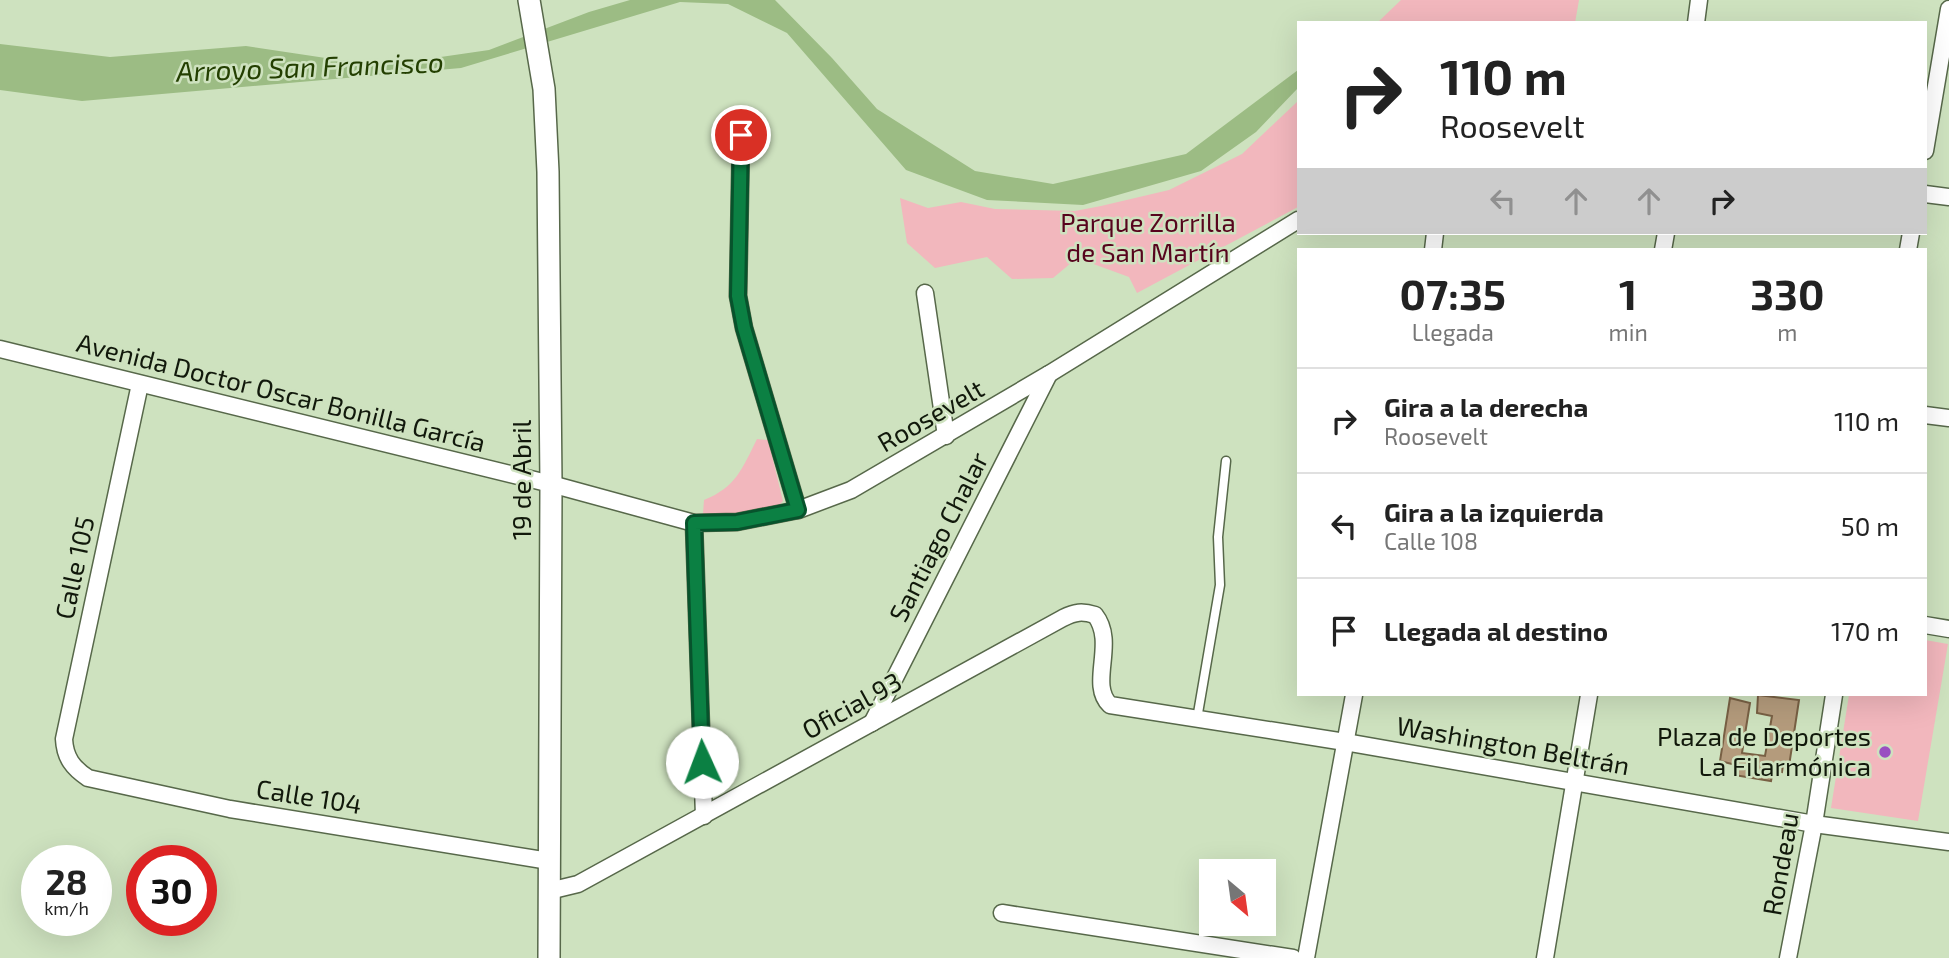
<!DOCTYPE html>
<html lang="es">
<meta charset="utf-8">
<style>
:root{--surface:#fff;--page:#f2f2f2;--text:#222;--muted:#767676;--line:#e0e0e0}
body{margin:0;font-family:"Exo 2",sans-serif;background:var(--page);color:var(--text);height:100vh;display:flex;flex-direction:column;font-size:26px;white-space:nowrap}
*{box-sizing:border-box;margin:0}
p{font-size:23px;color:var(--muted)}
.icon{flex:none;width:38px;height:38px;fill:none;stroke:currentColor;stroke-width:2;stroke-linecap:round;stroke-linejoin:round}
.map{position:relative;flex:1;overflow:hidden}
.sheet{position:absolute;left:1297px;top:248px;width:630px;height:448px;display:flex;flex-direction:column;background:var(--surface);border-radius:0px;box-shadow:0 7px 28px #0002}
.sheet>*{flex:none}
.top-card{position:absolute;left:1297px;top:21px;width:630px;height:214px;border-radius:0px;box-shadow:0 7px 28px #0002;background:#fff;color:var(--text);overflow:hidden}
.needle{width:46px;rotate:151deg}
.controls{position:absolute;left:1199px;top:859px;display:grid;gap:14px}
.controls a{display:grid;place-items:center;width:77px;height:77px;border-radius:0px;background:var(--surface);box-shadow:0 7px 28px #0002;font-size:35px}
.speed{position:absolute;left:21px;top:845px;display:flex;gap:14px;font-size:35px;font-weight:700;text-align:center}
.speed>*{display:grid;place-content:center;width:91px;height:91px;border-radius:50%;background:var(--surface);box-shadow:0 7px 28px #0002;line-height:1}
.speed small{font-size:18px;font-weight:400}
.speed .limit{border:10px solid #d22;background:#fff;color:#111}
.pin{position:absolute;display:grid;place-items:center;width:60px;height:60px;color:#fff;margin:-30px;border:4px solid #fff;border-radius:50%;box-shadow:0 2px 7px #0007}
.me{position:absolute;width:77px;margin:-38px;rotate:358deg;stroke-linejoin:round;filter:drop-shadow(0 0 5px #0008)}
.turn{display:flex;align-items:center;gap:24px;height:147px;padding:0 28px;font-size:32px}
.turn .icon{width:91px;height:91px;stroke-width:2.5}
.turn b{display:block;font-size:49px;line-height:60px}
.lanes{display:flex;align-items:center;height:66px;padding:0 28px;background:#0003;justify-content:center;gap:35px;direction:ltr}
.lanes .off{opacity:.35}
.eta{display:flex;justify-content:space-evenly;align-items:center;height:119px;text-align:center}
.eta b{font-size:42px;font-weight:700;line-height:49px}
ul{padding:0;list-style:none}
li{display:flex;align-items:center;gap:21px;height:105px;padding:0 28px;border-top:2px solid var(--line)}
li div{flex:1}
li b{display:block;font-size:26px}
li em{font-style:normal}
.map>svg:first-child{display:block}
.green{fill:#f2b7bd}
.water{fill:#9cbc84}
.building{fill:#b49b7c;stroke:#786044;stroke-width:2}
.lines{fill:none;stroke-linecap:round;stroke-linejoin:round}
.service-casing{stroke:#57684a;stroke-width:11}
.minor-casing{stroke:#57684a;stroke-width:19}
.tertiary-casing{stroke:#57684a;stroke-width:24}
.service{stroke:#fff;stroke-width:8}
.minor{stroke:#fff;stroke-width:16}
.tertiary{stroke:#fff;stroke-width:21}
.route-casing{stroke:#07532c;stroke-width:18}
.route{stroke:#0b8043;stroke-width:12}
.poi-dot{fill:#994fc1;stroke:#cee2bf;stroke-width:2.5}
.labels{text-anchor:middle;stroke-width:5;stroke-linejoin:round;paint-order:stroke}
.park-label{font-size:26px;fill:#57041d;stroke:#cee2bf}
.street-label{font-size:26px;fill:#11180b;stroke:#cee2bf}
.poi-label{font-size:26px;fill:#11180b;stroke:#cee2bf;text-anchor:end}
.water-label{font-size:28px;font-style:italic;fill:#233f01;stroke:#cee2bf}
</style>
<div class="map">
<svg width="1949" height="958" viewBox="0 0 1949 958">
<rect width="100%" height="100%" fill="#cee2bf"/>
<g class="green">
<polygon points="1401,0 1579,0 1575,23 1377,23"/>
<polygon points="1298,101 1298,207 1137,293 1129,277 1077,258 1053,278 1012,279 987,257 935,268 907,243 900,198 928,208 961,202 995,209 1075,211 1101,206 1169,190 1242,154"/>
<path d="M757,439L768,440L783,501C770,517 723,513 703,514L704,500C736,487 742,469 757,439Z"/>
<polygon points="1925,640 1948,644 1918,821 1831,808 1849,695 1925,695"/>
</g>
<polygon class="water" points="630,0 775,0 832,58 877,109 975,171 1053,184 1186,154 1298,70 1298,88 1256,132 1201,171 1083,205 987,200 906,170 787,33 728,4 680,2 461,68 82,101 0,90 0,44 110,57 246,46 359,63 420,60 489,50 589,12"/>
<polygon class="building" points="1758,695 1799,700 1789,766 1783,765 1782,772 1773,770 1771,781 1734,775 1736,765 1720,761 1730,698 1750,703 1742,753 1765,756 1772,716 1757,713"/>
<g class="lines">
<defs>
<polyline id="service" points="1197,719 1220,585 1218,537 1226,461"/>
<g id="minor">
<polyline points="1696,23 1699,0"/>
<polyline points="741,135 738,296 744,328 798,510"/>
<polyline points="1925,151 1949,9"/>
<polyline points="1925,194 1949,197"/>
<polyline points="1433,250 1435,233"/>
<polyline points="1663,250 1666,233"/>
<polyline points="1908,250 1911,233"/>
<polyline points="925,293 946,436"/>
<polyline points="0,349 551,484 694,523 737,522 798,510 851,490 1049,374 1298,220"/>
<path d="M140,384L64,739C65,758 73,768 88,778L230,809L549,861"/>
<polyline points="1925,415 1949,418"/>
<polyline points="694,523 704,816"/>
<polyline points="1925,625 1949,629"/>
<polyline points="872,723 1049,374"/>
<path d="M549,891L578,884L1063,618C1075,612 1082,611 1095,615C1117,643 1088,684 1110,705L1345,742L1814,824L1949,842"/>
<polyline points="1002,913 1293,958"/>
<polyline points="1306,958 1354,695"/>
<polyline points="1545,958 1589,695"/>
<polyline points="1788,958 1814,824 1834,695"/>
</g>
<polyline id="tertiary" points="529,0 544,89 548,172 551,484 549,958"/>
</defs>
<use href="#service" class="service-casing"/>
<use href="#minor" class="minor-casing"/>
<use href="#tertiary" class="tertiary-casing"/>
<use href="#service" class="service"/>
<use href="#minor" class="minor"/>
<use href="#tertiary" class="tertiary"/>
</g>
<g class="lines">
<defs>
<polyline id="route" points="702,762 694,523 737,522 798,510 744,328 738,296 741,135"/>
</defs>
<use href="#route" class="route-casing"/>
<use href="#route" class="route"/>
</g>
<circle class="poi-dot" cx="1885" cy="752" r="7"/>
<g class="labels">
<g class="park-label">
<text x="1148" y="232">Parque Zorrilla<tspan x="1148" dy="30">de San Martín</tspan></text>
</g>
<g class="street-label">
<text transform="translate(281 393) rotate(14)" y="9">Avenida Doctor Oscar Bonilla García</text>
<text transform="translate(931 416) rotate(-30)" y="9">Roosevelt</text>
<text transform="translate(522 480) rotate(-90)" y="9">19 de Abril</text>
<text transform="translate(939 537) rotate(-63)" y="9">Santiago Chalar</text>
<text transform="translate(75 568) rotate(-78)" y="9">Calle 105</text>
<text transform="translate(852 706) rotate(-29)" y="9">Oficial 93</text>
<text transform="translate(1513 746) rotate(10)" y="9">Washington Beltrán</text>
<text transform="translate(309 797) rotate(9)" y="9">Calle 104</text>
<text transform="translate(1781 864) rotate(-80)" y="9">Rondeau</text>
</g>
<g class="poi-label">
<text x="1871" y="746">Plaza de Deportes<tspan x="1871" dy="30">La Filarmónica</tspan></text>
</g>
<g class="water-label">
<text transform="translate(310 67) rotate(-2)" y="10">Arroyo San Francisco</text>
</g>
</g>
</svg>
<div class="controls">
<a><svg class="needle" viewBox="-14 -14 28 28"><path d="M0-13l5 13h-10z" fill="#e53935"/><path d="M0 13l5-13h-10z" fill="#767676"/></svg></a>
</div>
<div class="speed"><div>28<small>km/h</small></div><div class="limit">30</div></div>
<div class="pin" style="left:741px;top:135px;background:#d93025"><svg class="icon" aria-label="arrive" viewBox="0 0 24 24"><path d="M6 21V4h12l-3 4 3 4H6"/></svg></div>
<svg class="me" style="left:702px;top:762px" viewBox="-20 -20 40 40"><circle r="19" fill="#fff"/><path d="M0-13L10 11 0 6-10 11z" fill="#0b8043"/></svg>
<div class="top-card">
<div class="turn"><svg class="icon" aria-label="right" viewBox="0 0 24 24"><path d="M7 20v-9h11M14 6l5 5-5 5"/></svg><div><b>110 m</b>Roosevelt</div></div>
<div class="lanes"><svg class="icon off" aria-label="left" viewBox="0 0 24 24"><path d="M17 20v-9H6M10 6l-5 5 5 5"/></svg><svg class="icon off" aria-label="ahead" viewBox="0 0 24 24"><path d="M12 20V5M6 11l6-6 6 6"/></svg><svg class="icon off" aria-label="ahead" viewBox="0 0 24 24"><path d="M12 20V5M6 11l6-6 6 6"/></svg><svg class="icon" aria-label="right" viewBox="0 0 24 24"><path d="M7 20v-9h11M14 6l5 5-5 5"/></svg></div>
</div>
<section class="sheet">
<div class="eta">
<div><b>07:35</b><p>Llegada</p></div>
<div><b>1</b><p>min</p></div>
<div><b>330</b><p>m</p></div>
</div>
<ul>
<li><svg class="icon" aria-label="right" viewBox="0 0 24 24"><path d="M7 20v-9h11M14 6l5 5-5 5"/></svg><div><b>Gira a la derecha</b><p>Roosevelt</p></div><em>110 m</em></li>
<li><svg class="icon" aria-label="left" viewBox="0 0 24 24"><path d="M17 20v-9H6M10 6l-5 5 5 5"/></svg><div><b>Gira a la izquierda</b><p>Calle 108</p></div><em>50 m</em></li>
<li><svg class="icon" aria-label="arrive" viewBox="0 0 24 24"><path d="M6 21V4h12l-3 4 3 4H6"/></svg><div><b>Llegada al destino</b></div><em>170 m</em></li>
</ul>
</section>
</div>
